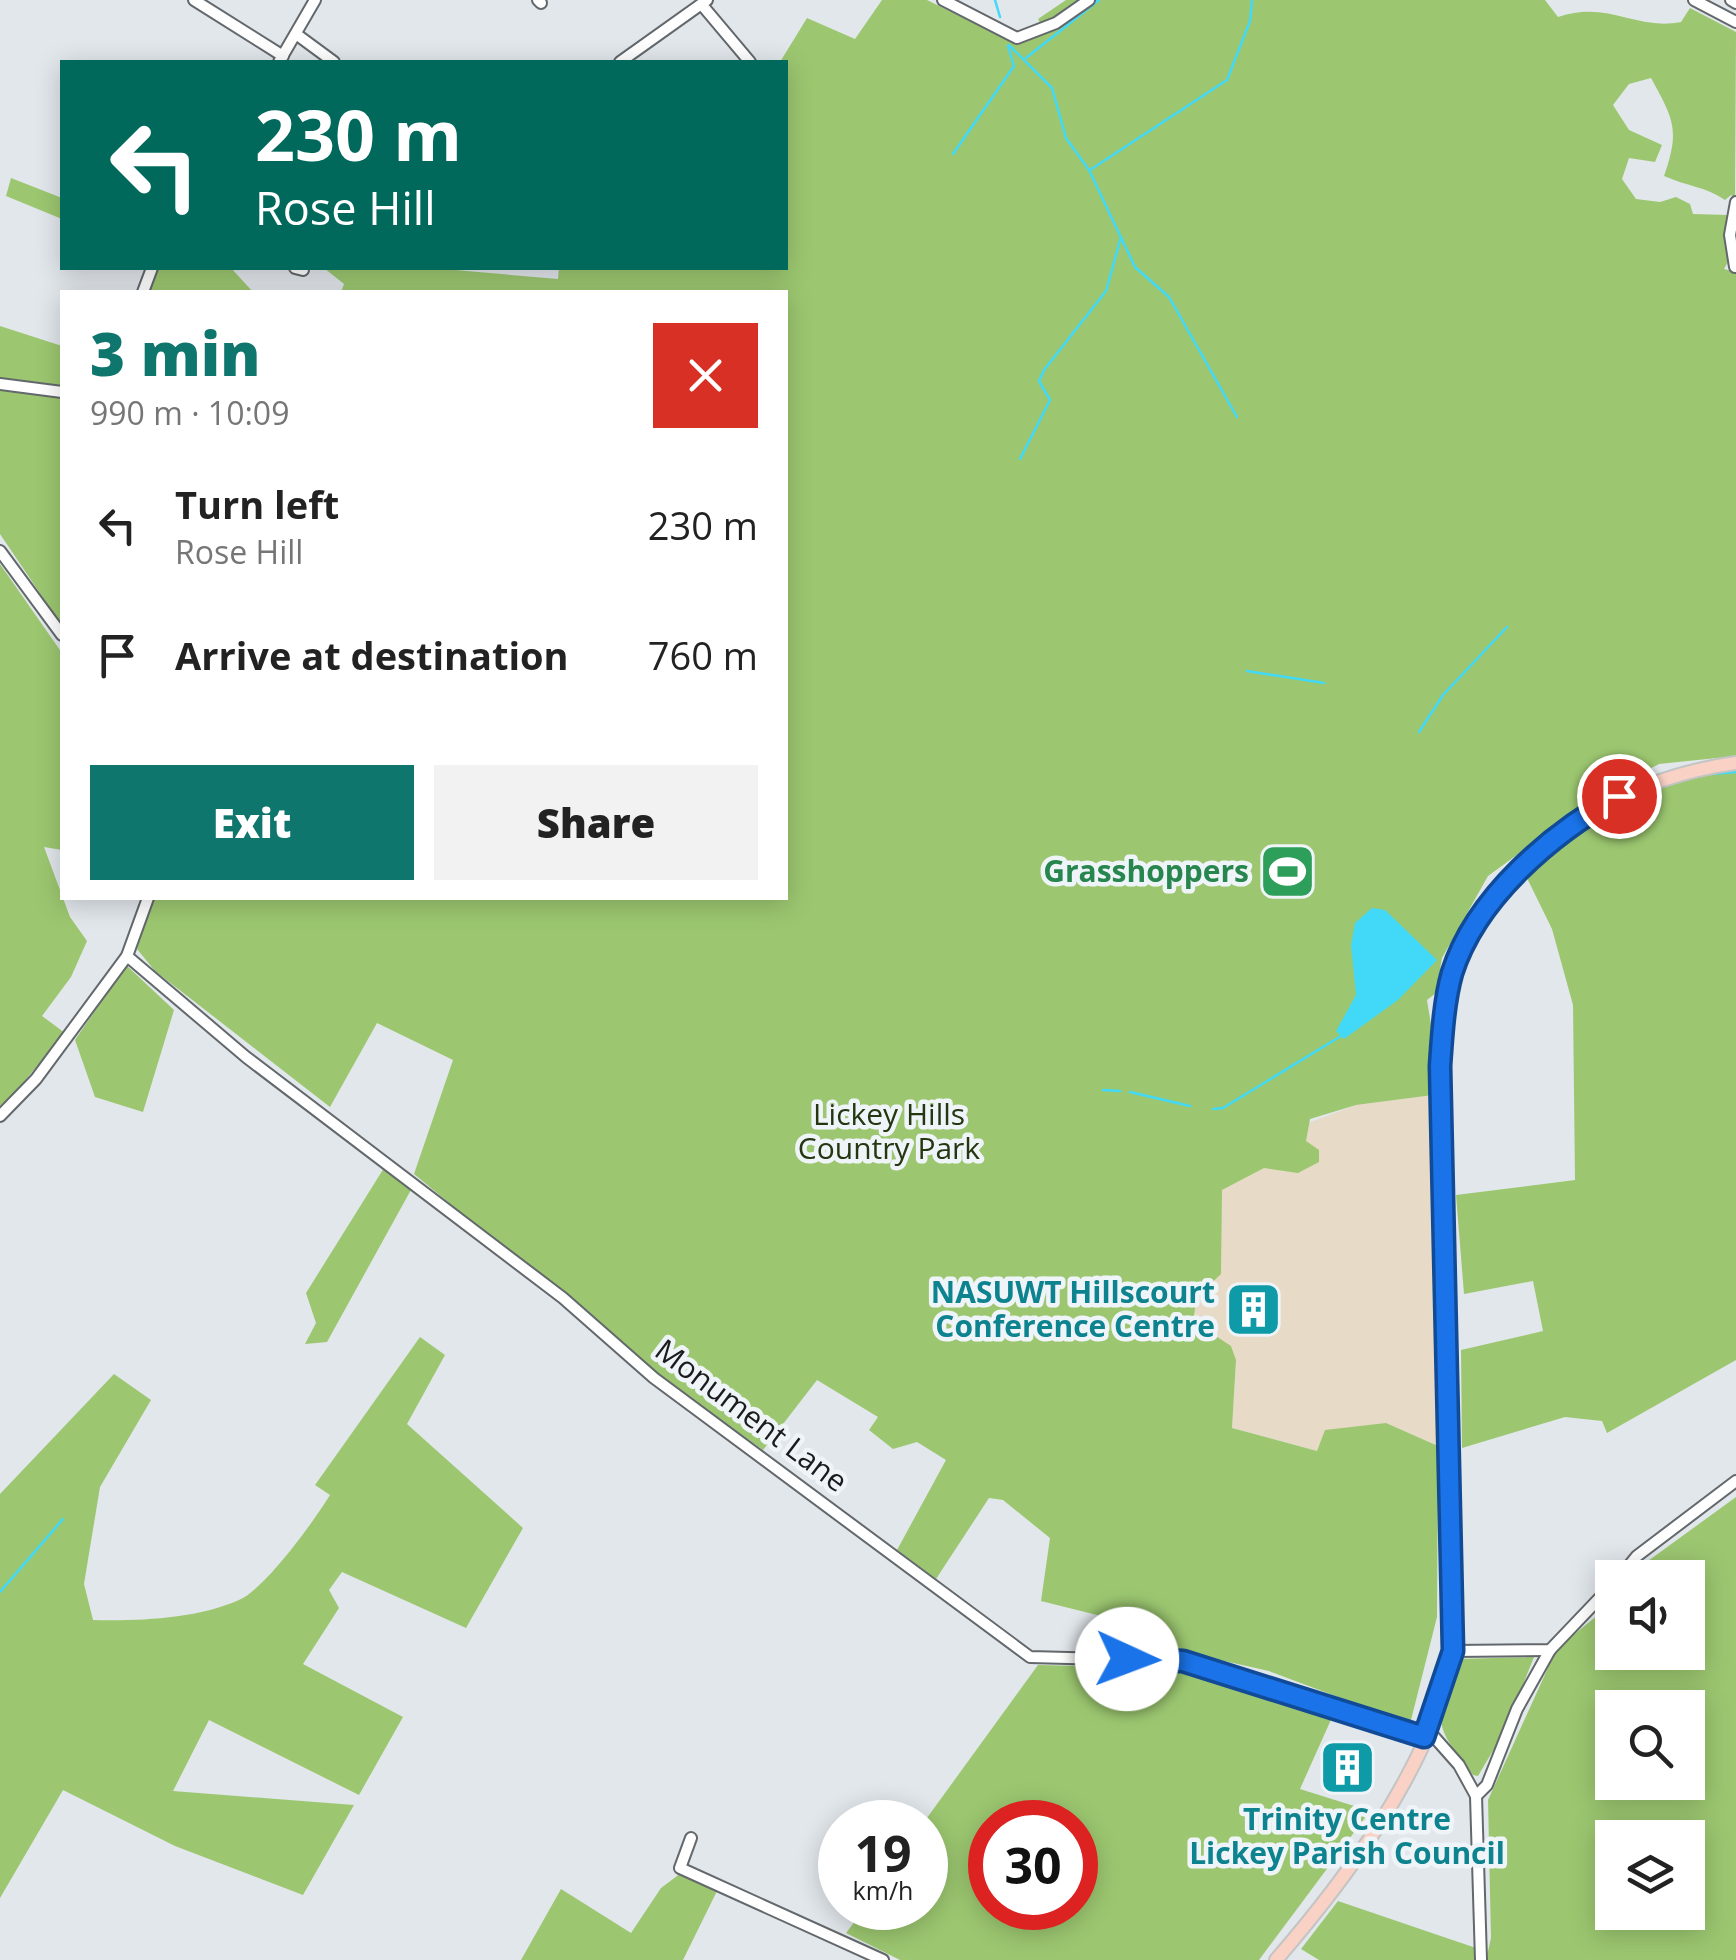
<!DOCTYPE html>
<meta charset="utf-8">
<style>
:root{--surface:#fff;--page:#f2f2f2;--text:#222;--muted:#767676;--accent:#0f766e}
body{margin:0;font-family:"Open Sans",sans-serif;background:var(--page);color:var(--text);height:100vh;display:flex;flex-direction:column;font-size:38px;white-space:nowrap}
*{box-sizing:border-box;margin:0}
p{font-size:32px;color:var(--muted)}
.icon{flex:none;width:55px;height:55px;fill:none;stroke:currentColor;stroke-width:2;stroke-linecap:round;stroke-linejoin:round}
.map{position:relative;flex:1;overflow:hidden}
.drawer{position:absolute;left:60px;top:290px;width:728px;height:610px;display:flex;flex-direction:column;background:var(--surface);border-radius:0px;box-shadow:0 5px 25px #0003}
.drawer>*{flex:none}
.guide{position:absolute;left:60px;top:60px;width:728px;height:210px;border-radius:0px;box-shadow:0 5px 25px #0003;background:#00695c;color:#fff;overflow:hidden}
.fabs{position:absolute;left:1595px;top:1560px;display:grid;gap:20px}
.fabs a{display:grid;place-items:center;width:110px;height:110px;border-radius:0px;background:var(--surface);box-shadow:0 5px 25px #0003;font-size:50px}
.speed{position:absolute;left:818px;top:1800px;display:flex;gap:20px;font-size:50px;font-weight:700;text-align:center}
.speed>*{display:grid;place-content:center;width:130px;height:130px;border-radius:50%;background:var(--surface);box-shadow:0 5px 25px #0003;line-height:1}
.speed small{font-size:25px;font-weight:400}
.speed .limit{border:15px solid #d22;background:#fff;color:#111}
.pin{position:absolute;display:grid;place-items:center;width:85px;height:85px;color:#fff;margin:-42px;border:5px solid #fff;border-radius:50%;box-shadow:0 2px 10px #0007}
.me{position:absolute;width:110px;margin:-55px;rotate:92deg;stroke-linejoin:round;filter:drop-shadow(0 0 8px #0008)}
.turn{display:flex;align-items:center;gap:35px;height:210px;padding:0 30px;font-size:45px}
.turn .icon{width:130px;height:130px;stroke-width:2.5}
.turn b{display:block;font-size:70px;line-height:85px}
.round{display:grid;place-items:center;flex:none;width:105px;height:105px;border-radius:0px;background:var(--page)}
.overview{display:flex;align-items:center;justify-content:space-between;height:170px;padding:0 30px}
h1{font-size:60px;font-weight:800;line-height:75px;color:var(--accent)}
.primary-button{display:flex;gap:20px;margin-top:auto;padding:20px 30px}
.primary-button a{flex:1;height:115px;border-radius:0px;background:var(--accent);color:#fff;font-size:40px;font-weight:800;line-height:115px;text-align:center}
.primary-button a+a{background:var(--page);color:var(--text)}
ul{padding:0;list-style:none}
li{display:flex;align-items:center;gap:30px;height:130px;padding:0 30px}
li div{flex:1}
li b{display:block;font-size:38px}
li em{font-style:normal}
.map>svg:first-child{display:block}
.commercial{fill:#e7dbc7}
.green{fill:#9cc770;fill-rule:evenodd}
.water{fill:#41d9f7}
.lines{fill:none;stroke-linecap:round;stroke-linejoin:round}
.stream{stroke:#41d9f7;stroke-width:2.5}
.minor-casing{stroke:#63686c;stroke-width:14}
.major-casing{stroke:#c3c4c4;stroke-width:16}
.minor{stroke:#fff;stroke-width:10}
.major{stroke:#fad1c5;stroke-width:12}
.route-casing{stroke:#114b97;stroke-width:25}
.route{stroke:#1a73e8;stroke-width:18}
.labels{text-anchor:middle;stroke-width:9;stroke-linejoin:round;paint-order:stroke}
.leisure-label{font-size:30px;font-weight:bold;fill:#27864d;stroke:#eff4f9;text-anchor:end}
.park-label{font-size:30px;fill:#253711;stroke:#eff4f9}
.culture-label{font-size:30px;font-weight:bold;fill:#0d838f;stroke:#eff4f9;text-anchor:end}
.street-label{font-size:30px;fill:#191b1d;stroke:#eff4f9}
</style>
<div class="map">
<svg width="1736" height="1960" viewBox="0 0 1736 1960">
<rect width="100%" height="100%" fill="#e2e7ec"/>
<polygon class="commercial" points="1433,1095 1442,1354 1438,1446 1386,1423 1317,1451 1232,1428 1236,1360 1218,1338 1191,1320 1208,1161 1356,1105"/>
<g class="green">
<path d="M882,0H927L1014,43L1045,32L1038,19L1066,0H1545L1558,17C1609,0 1635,31 1681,22L1690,8L1736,32L1735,198L1731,195L1725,200C1707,187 1686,186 1664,176C1680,130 1674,120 1651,78L1629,84L1613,105L1629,130L1662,145L1655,162L1629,158L1622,179L1636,199L1660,202L1676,197L1690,204L1693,214L1729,215L1730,258L1724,269L1736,272V756L1659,764L1602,793L1488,876L1442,958L1436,993L1427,1000L1433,1037V1095L1356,1105L1310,1119L1306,1141L1319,1150V1162L1298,1173L1264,1168L1222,1190L1221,1274L1197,1297L1193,1321L1231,1346L1236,1360L1232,1428L1317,1451L1325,1430L1386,1423L1438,1446L1437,1617L1410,1724L1269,1671L1184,1652L1093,1656L1101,1616L1041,1601L1050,1538L1003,1500L989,1498L936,1579L897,1550L946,1460L917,1442L893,1449L869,1430L878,1417L817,1380L763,1450L659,1376L414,1174L453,1060L377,1023L330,1107L155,971L137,949L153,898H785V292H341L344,284L324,268H432L558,279L559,268H785V62H780L807,18L855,39Z"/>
<polygon points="11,178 62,198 62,219 6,196"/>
<polygon points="158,268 231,268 253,292 147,292"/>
<polygon points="0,326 62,346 62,626 0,534"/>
<polygon points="0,564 62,653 62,850 44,847 70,917 87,941 71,977 42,1016 65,1033 0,1110"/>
<path d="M1736,766V1360L1607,1433L1602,1421L1565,1417L1462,1448L1461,1350L1543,1331L1533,1281L1464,1294L1456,1195L1575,1180L1573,1005L1552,929L1526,876C1574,808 1658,781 1736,766Z"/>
<polygon points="126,965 174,1010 143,1112 95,1097 75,1040"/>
<polygon points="384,1168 412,1188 327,1342 305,1344 316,1323 306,1293"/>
<path d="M420,1337L445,1355L407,1424L523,1528L466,1628L342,1572L329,1590L339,1608L303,1664L403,1717L359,1795L209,1720L173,1791L354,1805L303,1895L175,1846L63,1790L0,1898V1494L114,1374L151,1400L100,1487L84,1584L93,1620C140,1621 196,1619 239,1600C266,1588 314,1521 330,1495L315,1485Z"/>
<path d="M1736,1497V1960H1486L1491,1938L1488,1800L1557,1648L1598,1615L1612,1595V1652H1688V1578L1626,1577ZM1612,1708H1688V1782H1612ZM1612,1838H1688V1912H1612Z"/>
<path d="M1534,1657L1504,1732L1478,1776L1473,1775C1429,1719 1438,1725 1455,1659Z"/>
<path d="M1038,1665L1182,1668L1334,1713L1300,1789L1370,1811L1259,1960H900L846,1933L865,1908H925L924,1822ZM990,1822H1075V1908H990Z"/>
<polygon points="681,1873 717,1891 683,1960 521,1960 561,1889 631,1933 661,1888"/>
<polygon points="1338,1901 1476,1948 1474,1960 1319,1960 1301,1949"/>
</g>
<polygon class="water" points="1372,908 1385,910 1437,960 1398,1000 1344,1039 1336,1031 1356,995 1351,945 1355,923"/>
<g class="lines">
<g class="stream">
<polyline points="995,0 1000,17"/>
<polyline points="1009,45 1052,88 1066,138 1089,170 1135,267 1169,297 1237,417"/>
<polyline points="1026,58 1099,0"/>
<polyline points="953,154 1014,66 1008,46"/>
<polyline points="1090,170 1227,80 1250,21 1252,0"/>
<polyline points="1020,459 1050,400 1039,381 1044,370 1106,291 1121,237"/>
<polyline points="1247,671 1324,683"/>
<polyline points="1419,732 1443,695 1507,627"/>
<polyline points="1711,774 1736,772"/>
<polyline points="1103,1090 1120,1091"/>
<polyline points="1130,1092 1190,1106"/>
<polyline points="1213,1109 1223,1108 1341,1036"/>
<polyline points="0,1592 63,1519"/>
</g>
<defs>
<g id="minor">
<polyline points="194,0 283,56"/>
<polyline points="538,0 541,3"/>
<polyline points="943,0 1017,38 1056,23 1089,0"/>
<polyline points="1694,0 1736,22"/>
<polyline points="1731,0 1736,3"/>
<polyline points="702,5 750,62"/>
<polyline points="296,34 334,62"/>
<polyline points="279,62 315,0"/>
<polyline points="620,62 707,0"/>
<polyline points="1735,267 1730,235 1736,202"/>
<polyline points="295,268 303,270"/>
<polyline points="143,292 152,268"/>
<polyline points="0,384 62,392"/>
<polyline points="0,551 62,635"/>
<polyline points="127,956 246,1057 563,1298 654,1378 1030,1657 1183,1661 1425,1737"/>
<polyline points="0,1116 36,1079 127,956 148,898"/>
<polyline points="1619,1578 1637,1556 1736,1481"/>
<polyline points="1453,1651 1550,1650 1612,1585"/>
<polyline points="1428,1730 1459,1765 1476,1796 1481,1960"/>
<polyline points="1476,1796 1487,1785 1517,1709 1550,1650"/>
<polyline points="691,1838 680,1868 883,1960"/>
</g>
<path id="major" d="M1276,1960C1346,1879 1423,1776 1450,1670C1461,1626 1452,1571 1452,1526C1451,1423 1450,1319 1444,1216C1440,1139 1430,1049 1452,974C1459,951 1476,928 1490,909C1550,825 1635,777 1736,763"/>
</defs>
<use href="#minor" class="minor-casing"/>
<use href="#major" class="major-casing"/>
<use href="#minor" class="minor"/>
<use href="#major" class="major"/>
</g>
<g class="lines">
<defs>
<path id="route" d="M1127,1659L1183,1661L1424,1737L1453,1651L1440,1066C1442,1037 1444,1001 1452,973C1476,897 1552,833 1619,796"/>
</defs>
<use href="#route" class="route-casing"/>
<use href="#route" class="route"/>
</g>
<defs>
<symbol id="stadium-square" viewBox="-11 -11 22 22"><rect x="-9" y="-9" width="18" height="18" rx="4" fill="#2e9e5b" stroke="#eff4f9"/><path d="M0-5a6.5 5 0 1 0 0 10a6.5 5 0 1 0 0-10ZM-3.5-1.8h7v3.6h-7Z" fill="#fff"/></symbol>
<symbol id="building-square" viewBox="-11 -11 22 22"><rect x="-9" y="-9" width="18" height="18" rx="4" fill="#0f9aa8" stroke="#eff4f9"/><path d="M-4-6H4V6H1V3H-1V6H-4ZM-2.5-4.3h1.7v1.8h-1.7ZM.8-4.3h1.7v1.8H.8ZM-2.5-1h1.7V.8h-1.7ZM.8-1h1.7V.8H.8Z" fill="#fff"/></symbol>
</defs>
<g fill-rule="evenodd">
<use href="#stadium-square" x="1256" y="840" width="63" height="63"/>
<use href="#building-square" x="1222" y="1278" width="63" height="63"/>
<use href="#building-square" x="1316" y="1736" width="63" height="63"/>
</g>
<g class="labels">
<g class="leisure-label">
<text x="1249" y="882">Grasshoppers</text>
</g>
<g class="park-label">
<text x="889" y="1125">Lickey Hills<tspan x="889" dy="34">Country Park</tspan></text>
</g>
<g class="culture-label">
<text x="1215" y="1303">NASUWT Hillscourt<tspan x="1215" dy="34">Conference Centre</tspan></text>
<text x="1347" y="1830" text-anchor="middle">Trinity Centre<tspan x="1347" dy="34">Lickey Parish Council</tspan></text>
</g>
<g class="street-label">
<text transform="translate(751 1416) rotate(37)" y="10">Monument Lane</text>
</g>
</g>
</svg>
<div class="fabs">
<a><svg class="icon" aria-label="sound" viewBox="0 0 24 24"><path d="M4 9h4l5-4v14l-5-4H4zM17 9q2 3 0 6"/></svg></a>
<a><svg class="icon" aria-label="search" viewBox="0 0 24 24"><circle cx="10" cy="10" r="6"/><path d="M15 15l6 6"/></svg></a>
<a><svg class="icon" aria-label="layers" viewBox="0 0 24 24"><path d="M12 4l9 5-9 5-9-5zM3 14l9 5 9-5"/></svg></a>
</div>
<div class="speed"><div>19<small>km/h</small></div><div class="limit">30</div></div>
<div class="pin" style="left:1619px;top:796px;background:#d93025"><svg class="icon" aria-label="arrive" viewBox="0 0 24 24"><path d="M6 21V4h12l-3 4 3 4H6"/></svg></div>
<svg class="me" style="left:1127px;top:1659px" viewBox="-20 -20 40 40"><circle r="19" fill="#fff"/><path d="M0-13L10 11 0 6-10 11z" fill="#1a73e8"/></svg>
<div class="guide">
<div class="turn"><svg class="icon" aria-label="left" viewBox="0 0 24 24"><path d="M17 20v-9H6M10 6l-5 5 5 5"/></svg><div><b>230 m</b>Rose Hill</div></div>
</div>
<section class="drawer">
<div class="overview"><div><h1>3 min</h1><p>990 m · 10:09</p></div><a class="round" style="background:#d93025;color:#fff"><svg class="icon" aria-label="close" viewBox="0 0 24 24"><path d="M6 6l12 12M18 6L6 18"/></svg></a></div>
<ul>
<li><svg class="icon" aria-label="left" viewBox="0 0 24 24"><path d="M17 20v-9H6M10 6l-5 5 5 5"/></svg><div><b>Turn left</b><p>Rose Hill</p></div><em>230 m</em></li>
<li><svg class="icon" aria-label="arrive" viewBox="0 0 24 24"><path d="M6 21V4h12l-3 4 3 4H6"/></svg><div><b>Arrive at destination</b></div><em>760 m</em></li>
</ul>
<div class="primary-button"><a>Exit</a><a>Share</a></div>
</section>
</div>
